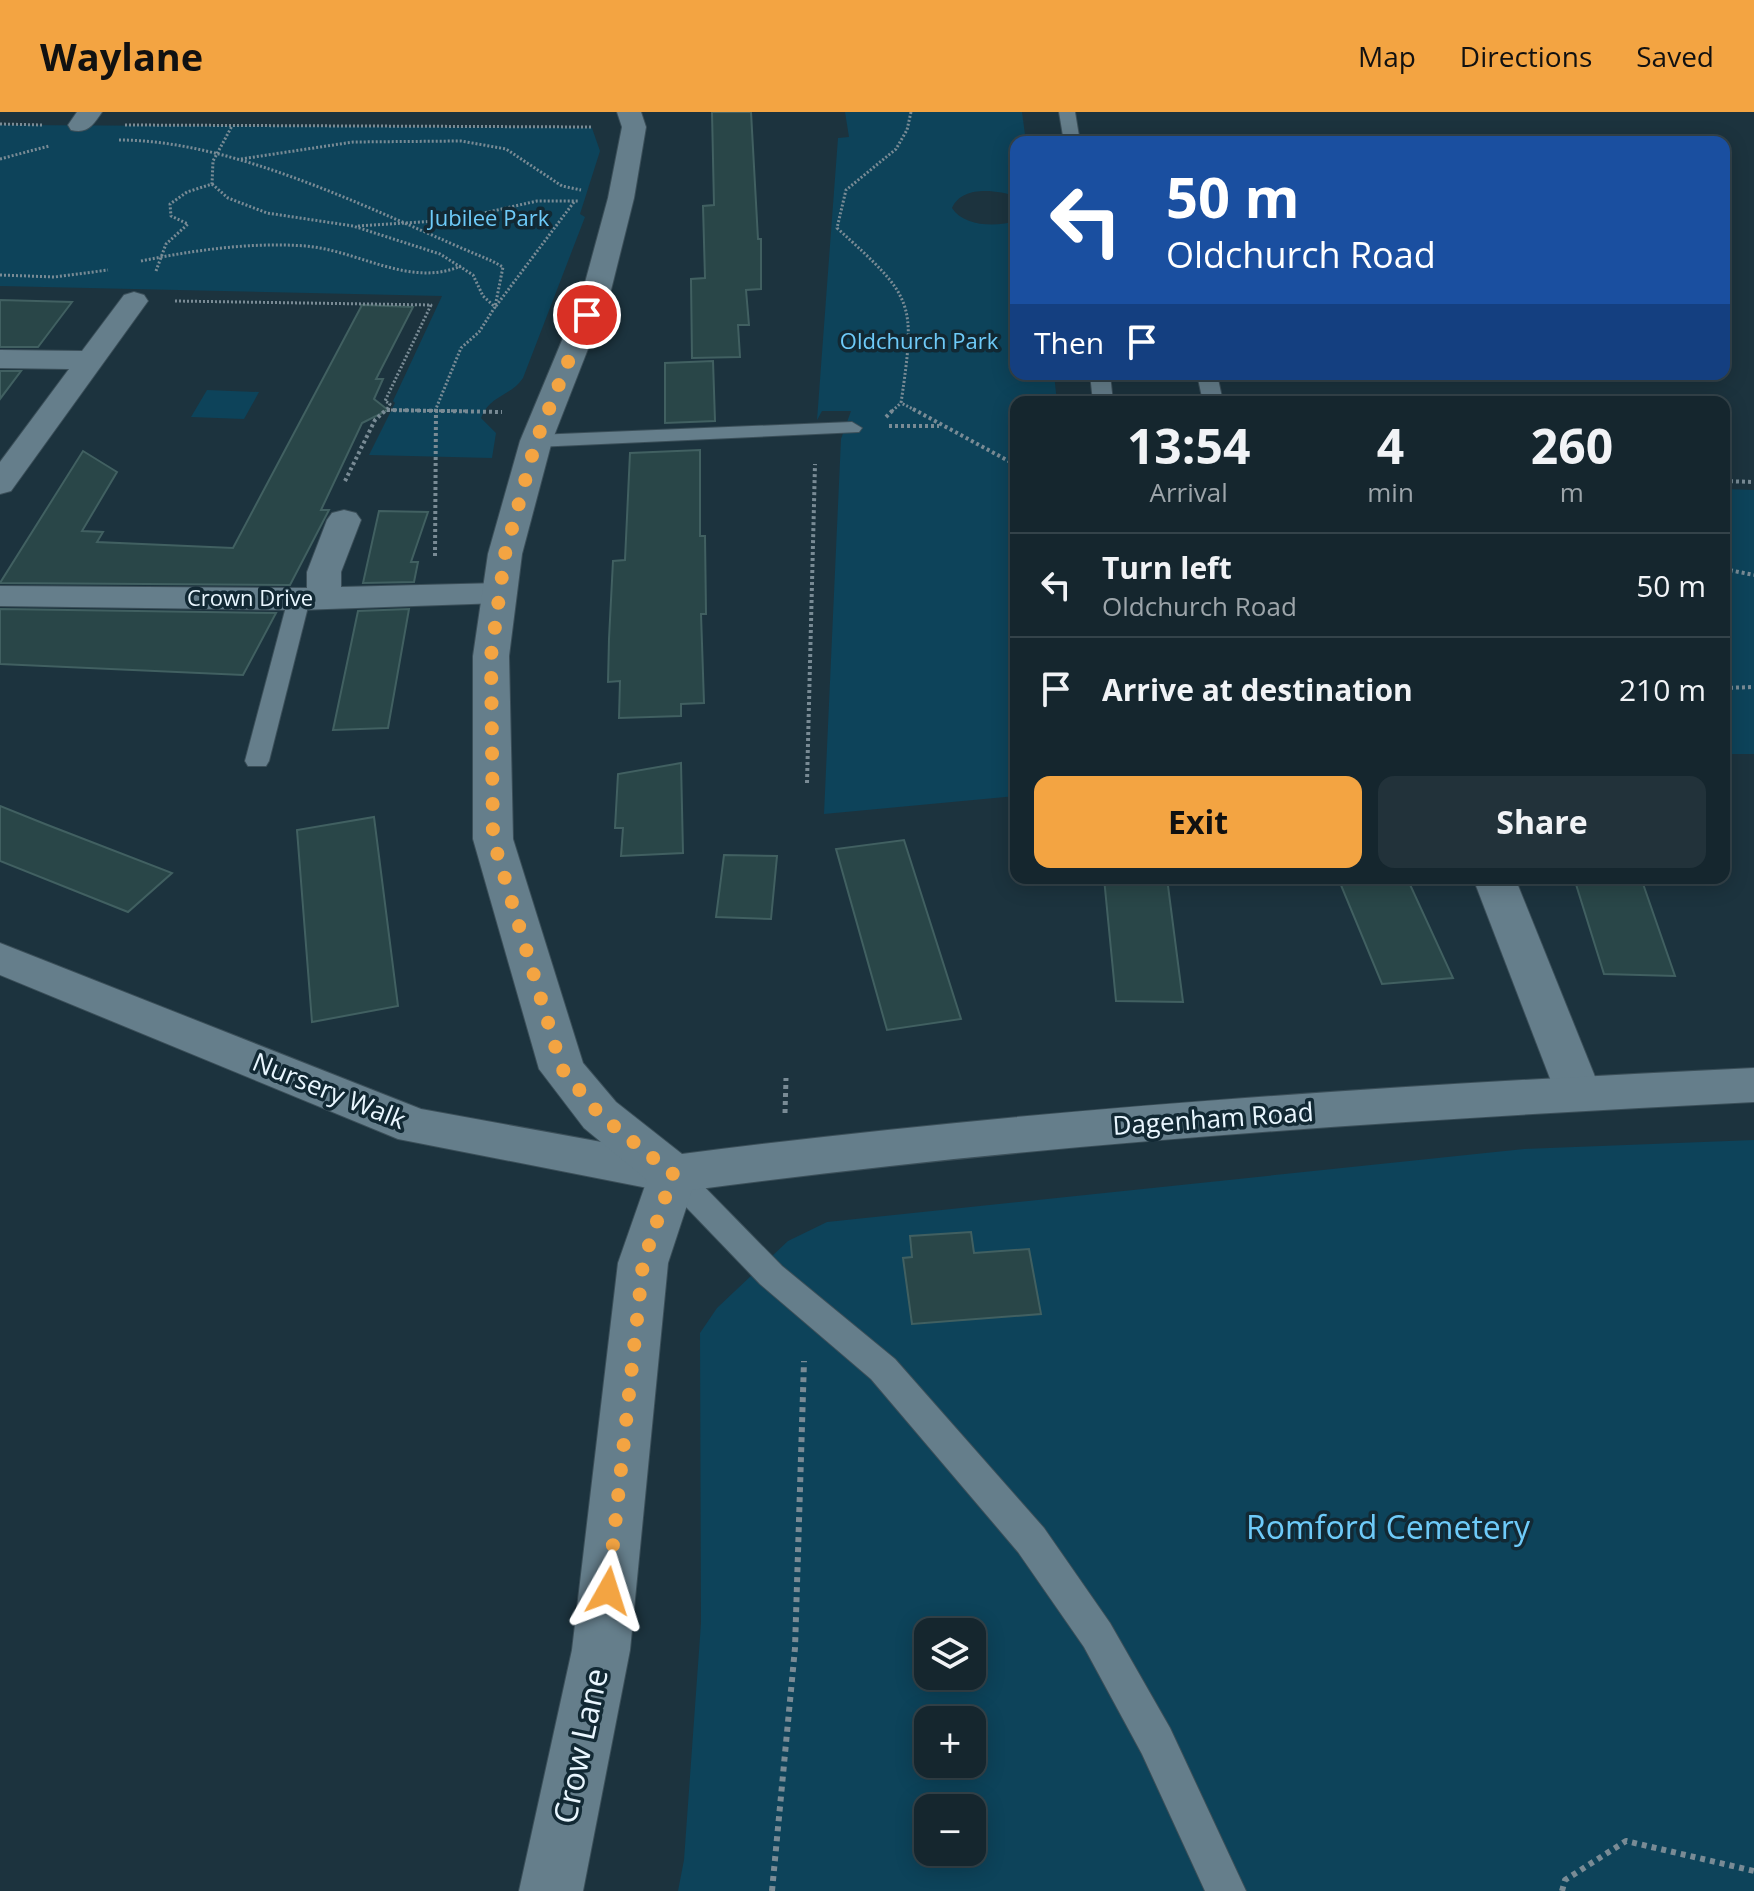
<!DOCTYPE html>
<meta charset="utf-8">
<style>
:root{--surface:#15262e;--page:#22323a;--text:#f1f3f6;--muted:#9da5aa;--line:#34434a;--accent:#f3a442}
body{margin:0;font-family:"Open Sans",sans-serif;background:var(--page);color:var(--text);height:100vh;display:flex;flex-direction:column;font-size:30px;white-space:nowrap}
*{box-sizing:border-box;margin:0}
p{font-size:26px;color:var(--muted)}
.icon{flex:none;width:44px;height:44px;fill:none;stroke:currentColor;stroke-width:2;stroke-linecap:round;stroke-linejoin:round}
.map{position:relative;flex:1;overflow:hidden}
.sheet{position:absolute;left:1010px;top:284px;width:720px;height:488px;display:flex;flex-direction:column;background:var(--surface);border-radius:16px;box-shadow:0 4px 20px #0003,0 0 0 2px var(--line)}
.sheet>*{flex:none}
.hud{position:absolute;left:1010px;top:24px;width:720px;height:244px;border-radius:16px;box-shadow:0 4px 20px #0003,0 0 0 2px var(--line);background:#1a4fa0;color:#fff;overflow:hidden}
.controls{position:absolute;left:914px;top:1506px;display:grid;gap:16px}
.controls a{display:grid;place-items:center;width:72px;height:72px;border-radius:16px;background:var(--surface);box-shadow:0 4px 20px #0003,0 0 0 2px var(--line);font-size:40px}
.pin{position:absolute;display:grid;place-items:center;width:68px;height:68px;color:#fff;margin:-34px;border:4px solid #fff;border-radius:50%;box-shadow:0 2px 8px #0007}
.me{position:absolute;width:88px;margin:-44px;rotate:6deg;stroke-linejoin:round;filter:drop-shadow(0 0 6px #0008)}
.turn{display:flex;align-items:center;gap:28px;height:168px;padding:0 24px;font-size:36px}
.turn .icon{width:104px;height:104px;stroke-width:2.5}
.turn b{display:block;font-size:56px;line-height:68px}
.then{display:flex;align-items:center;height:76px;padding:0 24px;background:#0003;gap:16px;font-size:30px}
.eta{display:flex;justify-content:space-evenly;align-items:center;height:136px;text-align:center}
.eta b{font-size:48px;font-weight:700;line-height:56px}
.button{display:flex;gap:16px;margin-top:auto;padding:16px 24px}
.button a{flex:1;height:92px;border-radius:16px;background:var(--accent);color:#111;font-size:32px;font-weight:700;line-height:92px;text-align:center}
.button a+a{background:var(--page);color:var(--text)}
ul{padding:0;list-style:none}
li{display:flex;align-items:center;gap:24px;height:104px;padding:0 24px;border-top:2px solid var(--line)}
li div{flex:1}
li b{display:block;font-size:30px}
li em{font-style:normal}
header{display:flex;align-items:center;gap:48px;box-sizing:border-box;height:112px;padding:0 40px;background:var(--accent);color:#111}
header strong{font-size:38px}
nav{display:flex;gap:44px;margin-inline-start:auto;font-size:28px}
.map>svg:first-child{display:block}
.green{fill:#0d435a;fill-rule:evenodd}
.building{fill:#294648;stroke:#416061;stroke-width:2}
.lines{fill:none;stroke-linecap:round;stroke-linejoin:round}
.service-casing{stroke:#3b4f59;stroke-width:2}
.minor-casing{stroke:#3b4f59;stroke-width:2}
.tertiary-casing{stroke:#3b4f59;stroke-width:2}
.path-far3{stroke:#798b95;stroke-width:3;stroke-dasharray:2 2;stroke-linecap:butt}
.path-far2{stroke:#798b95;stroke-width:4;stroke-dasharray:3 3;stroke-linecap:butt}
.path-far1{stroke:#798b95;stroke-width:5;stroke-dasharray:4 4;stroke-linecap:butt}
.path{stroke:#798b95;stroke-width:6;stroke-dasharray:5 5;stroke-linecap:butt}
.service{fill:#657e8b;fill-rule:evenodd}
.minor{fill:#657e8b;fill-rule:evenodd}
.tertiary{fill:#657e8b;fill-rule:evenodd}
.route{stroke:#f3a442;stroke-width:14;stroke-dasharray:0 25.2}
.labels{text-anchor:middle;stroke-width:7;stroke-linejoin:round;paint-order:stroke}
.far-park-label{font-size:22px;fill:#6ecbf9;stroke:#122934}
.far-street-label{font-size:22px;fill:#e9f6fe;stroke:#122934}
.street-label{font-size:26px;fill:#e9f6fe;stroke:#122934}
.near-park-label{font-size:32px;fill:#6ecbf9;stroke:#122934}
.near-street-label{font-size:32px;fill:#e9f6fe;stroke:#122934}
</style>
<header>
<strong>Waylane</strong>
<nav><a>Map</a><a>Directions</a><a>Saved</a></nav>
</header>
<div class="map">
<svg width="1754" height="1779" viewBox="0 0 1754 1779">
<rect width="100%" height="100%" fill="#1c333e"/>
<g class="green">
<path d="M845,0H1022L1026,30H1016V84C996,78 962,73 952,96C964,115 997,115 1016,109V262H1054L1057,290H1016V684L824,702L841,327L851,299H822L817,308L838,26L849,25Z"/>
<path d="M0,13L592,16L600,39L580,102L585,105L523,266C510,285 491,282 481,306L496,321L492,346L369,343L395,291L393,289L442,184L0,174Z"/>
<polygon points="207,278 259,280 244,307 191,305"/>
<polygon points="1724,377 1754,378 1754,642 1724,642"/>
<path d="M1754,1028V1779H678L684,1748L701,1511L700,1221L717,1196L788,1129L827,1110L1524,1037ZM928,1520H972V1564H928ZM928,1608H972V1652H928ZM928,1696H972V1740H928Z"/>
</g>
<g class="building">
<polygon points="712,0 751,0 758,127 761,127 761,177 746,178 749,213 738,213 740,245 692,246 691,167 705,166 703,94 714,93"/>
<polygon points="0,188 72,190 38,235 0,235"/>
<polygon points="362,193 413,195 376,267 383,267 374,287 388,298 362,311 321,398 329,398 290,473 0,471 83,339 117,360 82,419 103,420 97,430 233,436"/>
<polygon points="713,249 715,309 665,311 665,251"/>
<polygon points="0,259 21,259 0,287"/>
<polygon points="700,338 700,424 705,424 706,502 701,502 704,591 681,592 681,604 619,606 620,569 608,570 609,527 613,449 625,448 630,341"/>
<polygon points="379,399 428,400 411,450 418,450 414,470 363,471"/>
<polygon points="0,497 276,501 243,563 0,552"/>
<polygon points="409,497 388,616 333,618 358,499"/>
<polygon points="681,651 683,741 621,744 623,716 615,716 618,662"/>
<polygon points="0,694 45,712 172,761 128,800 0,749"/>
<polygon points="374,705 398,894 312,910 297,718"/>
<polygon points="904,728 961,907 887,918 836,737"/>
<polygon points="724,743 777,744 771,807 716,805"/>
<polygon points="1104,766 1167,766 1183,890 1116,889"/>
<polygon points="1338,766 1407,766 1453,866 1382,872"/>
<polygon points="1574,766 1641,766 1675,864 1604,862"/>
<polygon points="971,1120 974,1141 1029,1137 1041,1202 912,1212 903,1146 912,1145 910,1124"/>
</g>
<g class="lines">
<defs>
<g id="service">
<polygon points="1059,0 1075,0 1080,30 1064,30"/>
<polygon points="1090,262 1110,262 1113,290 1093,290"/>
<polygon points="1197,262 1217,262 1223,290 1203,290"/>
<polygon points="852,310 862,316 859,320 536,335 526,329 536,323"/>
<polygon points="299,480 310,487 269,649 266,654 248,654 245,649 288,487"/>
<polygon points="673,1050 684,1054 782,1154 895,1247 1044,1416 1110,1511 1170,1616 1246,1779 1205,1779 1142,1642 1084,1535 1018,1440 871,1267 760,1172 662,1070 658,1062 662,1054"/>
</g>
<g id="minor">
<path d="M77,0H102C93,13 88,22 71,18L68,13Z"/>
<polygon points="134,180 144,183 148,189 11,379 0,382 0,350 69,257 0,256 0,238 82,239 124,183"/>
<polygon points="344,398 356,401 361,408 341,460 341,475 500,471 512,474 517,481 512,488 500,491 299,498 0,494 0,474 307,476 307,460 327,408 332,401"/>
<polygon points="1473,766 1515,766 1602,982 1595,994 1579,999 1563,994 1556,982"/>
<polygon points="0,831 421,997 673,1043 690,1049 697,1062 690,1075 673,1081 398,1027 0,863"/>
</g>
<path id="tertiary" d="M617,0H641L646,15L634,86L611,178L552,329L522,442L509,544L513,727L583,951L616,990L682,1042C1038,996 1395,973 1754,956V990C1399,1008 1044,1031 692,1078L668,1151L630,1538L583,1779H519L572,1538L618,1151L647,1068L584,1016L539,957L473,727V544L488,442L520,329L583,178L608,86L622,15Z"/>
</defs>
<use href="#service" class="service-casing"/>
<use href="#minor" class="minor-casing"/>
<use href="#tertiary" class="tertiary-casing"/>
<g class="path-far3">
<path d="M911,0L907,18L896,37L846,78L837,116C914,186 916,188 901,291L917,299"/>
<polyline points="0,12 43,13"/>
<polyline points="125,13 591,15"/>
<path d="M119,28C239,28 381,103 492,149L503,155L495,195"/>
<polyline points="0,47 49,34"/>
<polyline points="241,47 353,30 461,29 506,37 562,74 581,78"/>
<polyline points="212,72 228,86 267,101 353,114 440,142 473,163 483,184 495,195 479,220 461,236 435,299"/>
<polyline points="358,114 453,108 537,89 578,89"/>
<path d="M141,149C195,138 251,130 306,134C360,139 410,176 461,154"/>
<polyline points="156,159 166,132 188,112 171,104 170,92 187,80 212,72 213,49 232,14"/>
<polyline points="0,163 55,165 108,158"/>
<polyline points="175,189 431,193 385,289 390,292 386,299"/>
<polyline points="496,194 574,90"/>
<polyline points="387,298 468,299"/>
<polyline points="892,299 901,291"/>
</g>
<g class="path-far2">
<polyline points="913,297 1016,353"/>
<polyline points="387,298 502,300"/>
<polyline points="886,305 894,297"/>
<polyline points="889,314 939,314"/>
<polyline points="345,369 375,308 387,297"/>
<polyline points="1724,369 1754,370"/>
<polyline points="435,444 436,297"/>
<polyline points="1724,457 1754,463"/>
<polyline points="1724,576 1754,575"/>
<polyline points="807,671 815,352"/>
</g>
<polyline class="path-far1" points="785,1001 786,966"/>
<g class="path">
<polyline points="772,1779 795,1536 804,1249"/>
<polyline points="1562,1779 1565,1768 1626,1729 1754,1759"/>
</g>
<use href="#service" class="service"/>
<use href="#minor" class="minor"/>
<use href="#tertiary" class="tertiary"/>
</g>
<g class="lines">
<polyline class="route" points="587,203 536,329 505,442 491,544 493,727 562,957 600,1003 673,1062 643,1151 608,1479"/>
</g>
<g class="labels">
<g class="far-park-label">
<text x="489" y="114">Jubilee Park</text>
<text x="919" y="237">Oldchurch Park</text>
</g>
<g class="far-street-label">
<text x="250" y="494">Crown Drive</text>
</g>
<g class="street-label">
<text transform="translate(329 979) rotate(22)" y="9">Nursery Walk</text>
<text transform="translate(1213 1007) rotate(-4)" y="9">Dagenham Road</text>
</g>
<g class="near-park-label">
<text x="1388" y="1427">Romford Cemetery</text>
</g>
<g class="near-street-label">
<text transform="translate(581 1634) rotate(-78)" y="11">Crow Lane</text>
</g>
</g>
</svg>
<div class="controls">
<a><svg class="icon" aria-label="layers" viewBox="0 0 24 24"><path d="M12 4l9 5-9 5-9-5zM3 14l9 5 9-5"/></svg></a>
<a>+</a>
<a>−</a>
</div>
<div class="pin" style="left:587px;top:203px;background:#d93025"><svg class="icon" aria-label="arrive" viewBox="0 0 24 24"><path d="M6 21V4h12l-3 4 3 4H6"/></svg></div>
<svg class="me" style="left:608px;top:1479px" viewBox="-20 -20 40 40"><path d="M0-17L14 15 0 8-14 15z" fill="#f3a442" stroke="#fff" stroke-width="4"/></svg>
<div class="hud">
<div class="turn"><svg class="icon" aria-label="left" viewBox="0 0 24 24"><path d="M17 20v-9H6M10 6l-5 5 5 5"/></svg><div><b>50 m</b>Oldchurch Road</div></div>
<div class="then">Then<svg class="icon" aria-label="arrive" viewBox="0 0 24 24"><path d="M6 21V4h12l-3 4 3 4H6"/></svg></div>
</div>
<section class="sheet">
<div class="eta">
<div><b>13:54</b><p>Arrival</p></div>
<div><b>4</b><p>min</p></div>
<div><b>260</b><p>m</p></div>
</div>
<ul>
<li><svg class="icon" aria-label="left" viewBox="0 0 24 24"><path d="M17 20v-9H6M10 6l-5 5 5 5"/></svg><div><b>Turn left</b><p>Oldchurch Road</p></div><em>50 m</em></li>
<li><svg class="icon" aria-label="arrive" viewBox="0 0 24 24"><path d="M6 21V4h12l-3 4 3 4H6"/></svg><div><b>Arrive at destination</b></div><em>210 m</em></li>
</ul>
<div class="button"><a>Exit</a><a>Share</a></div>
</section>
</div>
